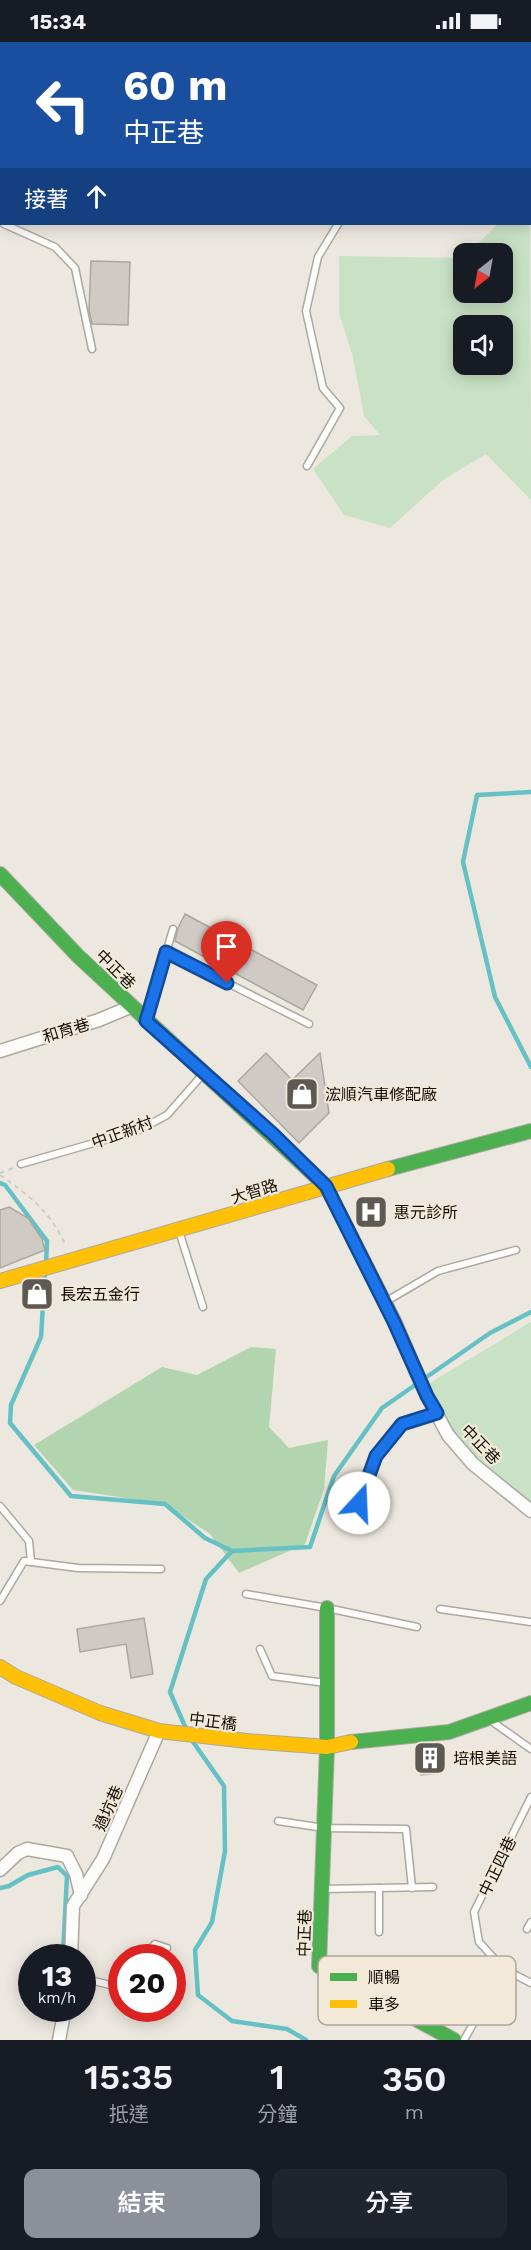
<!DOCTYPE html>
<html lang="zh-TW">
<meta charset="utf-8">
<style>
:root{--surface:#171b24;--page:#20242c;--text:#f1f3f6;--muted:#9ea1a6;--accent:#8c9099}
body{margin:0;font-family:"Work Sans","Noto Sans TC",sans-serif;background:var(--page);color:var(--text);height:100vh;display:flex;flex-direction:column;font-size:22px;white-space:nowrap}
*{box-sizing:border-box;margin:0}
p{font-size:20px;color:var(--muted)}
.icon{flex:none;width:33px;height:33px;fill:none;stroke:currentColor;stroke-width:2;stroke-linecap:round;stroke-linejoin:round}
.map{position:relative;height:1998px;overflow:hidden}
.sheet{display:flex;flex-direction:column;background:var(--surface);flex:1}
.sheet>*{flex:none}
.guide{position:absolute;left:0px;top:0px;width:531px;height:183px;box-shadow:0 3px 15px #0003;background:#1a4fa0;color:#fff;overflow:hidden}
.needle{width:39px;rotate:211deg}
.controls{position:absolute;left:453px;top:201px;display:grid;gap:12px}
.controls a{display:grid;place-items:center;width:60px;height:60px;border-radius:12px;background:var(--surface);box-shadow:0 3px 15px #0003;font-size:30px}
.speed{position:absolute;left:18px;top:1902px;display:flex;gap:12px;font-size:30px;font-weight:700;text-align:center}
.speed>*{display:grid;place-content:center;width:78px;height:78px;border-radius:50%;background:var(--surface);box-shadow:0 3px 15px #0003;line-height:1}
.speed small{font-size:15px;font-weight:400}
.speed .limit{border:9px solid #d22;background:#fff;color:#111}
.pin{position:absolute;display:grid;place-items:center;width:51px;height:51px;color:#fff;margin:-62px -26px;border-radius:50% 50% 50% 0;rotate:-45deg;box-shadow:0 0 6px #0007}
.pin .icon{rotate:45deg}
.me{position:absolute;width:66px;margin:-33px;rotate:20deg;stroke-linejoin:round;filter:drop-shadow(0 0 4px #0008)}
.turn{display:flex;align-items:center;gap:21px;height:126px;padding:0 24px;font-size:27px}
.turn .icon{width:78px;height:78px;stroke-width:2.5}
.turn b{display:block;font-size:42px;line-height:51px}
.then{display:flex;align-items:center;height:57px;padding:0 24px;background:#0003;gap:12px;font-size:22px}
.eta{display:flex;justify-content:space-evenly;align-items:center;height:102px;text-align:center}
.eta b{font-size:36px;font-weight:600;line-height:42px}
.primary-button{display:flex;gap:12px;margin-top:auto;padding:12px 24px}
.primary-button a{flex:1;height:69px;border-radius:12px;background:var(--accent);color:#fff;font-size:24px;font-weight:600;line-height:69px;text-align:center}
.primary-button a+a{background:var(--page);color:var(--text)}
.status{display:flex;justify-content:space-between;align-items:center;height:42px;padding:0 30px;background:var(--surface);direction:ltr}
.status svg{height:16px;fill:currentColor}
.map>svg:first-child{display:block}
.green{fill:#c9e2c5;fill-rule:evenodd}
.forest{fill:#b2d4af}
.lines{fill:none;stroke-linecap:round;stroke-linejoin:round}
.stream{stroke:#65c1c3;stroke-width:4.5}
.building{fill:#cfcac4;stroke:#aaa7a0;stroke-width:1.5}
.lane-casing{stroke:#aca8a1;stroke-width:9}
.street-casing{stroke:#aca8a1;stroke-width:15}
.fast-casing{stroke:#aca8a1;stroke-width:16}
.slow-casing{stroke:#aca8a1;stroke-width:16}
.path{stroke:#cdcbc9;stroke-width:2;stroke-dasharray:4.5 4.5;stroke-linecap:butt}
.lane{stroke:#fcfcfa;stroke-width:6}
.street{stroke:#fcfcfa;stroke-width:12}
.fast{stroke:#4caf50;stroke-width:14}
.slow{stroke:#ffc107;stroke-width:14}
.route-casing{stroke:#114b97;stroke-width:15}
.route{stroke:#1a73e8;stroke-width:10}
.labels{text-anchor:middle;stroke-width:4.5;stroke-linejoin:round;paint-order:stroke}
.street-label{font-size:16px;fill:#110e08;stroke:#f3e9d9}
.poi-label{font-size:16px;fill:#110e08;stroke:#f3e9d9;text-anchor:start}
.key{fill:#f3e9d9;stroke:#afa79a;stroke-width:1.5}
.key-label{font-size:16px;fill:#110e08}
</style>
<div class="status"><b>15:34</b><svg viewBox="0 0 49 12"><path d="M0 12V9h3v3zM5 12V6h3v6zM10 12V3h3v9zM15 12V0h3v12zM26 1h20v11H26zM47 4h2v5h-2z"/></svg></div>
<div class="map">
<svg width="531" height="1998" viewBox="0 0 531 1998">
<rect width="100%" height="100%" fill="#ede8df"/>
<g class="green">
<path d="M530,45L531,458L486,412L443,438L390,486L344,473L313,427L352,394L380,393L364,374L353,315L339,271V214L463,216L464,250H502V212L468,211L498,182H530ZM464,284H502V322H464Z"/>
<polygon points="531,1280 531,1469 473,1422 423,1345"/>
</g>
<polygon class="forest" points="251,1305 276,1307 269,1385 289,1406 328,1398 324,1447 305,1502 239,1531 210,1492 165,1462 73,1448 34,1403 162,1325 197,1333"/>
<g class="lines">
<g class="stream">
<polyline points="531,750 477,753 463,820 495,955 531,1025"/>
<polyline points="0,1141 5,1143 47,1199 46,1223"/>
<polyline points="45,1231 41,1295 11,1363 10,1381 71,1454 165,1462 205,1496 232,1509"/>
<polyline points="187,1689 170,1650 206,1537 232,1509 310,1505 334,1434 382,1366 490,1291 531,1270"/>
<polyline points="191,1697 224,1744 225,1809 212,1880 195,1908 198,1953 232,1979 287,1987 306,1998"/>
<polyline points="0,1846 9,1844 28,1833 58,1825 67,1834 63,1913"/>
</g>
</g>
<g class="building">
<polygon points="91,219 130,220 128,283 92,282 89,268"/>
<polygon points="185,872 317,943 303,968 175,899 178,886"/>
<polygon points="266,1011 292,1038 320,1011 329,1071 299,1101 238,1039"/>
<polygon points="9,1165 28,1176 42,1197 45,1208 0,1226 0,1168"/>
<polygon points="144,1576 153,1632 131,1636 126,1602 80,1610 77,1587"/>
<polygon points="438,1702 441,1731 421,1733 418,1704"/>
</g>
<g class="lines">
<defs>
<g id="lane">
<polyline points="490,2 491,0"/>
<polyline points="0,49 2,50"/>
<polyline points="4,182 55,205 75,226 92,307"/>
<polyline points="307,424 340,366 323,346 306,269 318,215 338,182"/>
<polyline points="166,910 309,982"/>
<polyline points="147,975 173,887"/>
<polyline points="21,1122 139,1088 167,1073 204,1031"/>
<polyline points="179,1189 203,1265"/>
<polyline points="385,1260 438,1229 516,1208"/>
<polyline points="359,1461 376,1414 402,1382 436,1372"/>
<polyline points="0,1464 29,1499 31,1520"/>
<polyline points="246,1552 327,1566 417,1585"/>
<polyline points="0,1559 24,1519 78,1526 161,1527"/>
<polyline points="440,1567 531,1580"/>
<polyline points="260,1607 272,1634 326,1641"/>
<polyline points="490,1678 531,1707"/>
<polyline points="531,1755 474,1870 479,1900 504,1927 531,1941"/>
<polyline points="278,1779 324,1786 406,1787 412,1846"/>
<polyline points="379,1846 379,1890"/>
<polyline points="322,1847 433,1845"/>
<polyline points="527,1887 531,1880"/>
<polyline points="143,1916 155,1902 167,1906"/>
<polyline points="82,1936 122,1946"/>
<polyline points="464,1998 504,1927"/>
</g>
<g id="street">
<polyline points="0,1009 99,978 130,965"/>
<polyline points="326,1144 395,1280 427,1354 448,1393 473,1422 531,1469"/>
<polyline points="0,1828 18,1811 27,1807 67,1814 76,1832 81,1853"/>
<polyline points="71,1916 73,1864 103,1817 159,1689"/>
<polyline points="59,1998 65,1966"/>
</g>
<g id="fast">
<polyline points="0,832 78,914 326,1144"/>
<polyline points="388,1127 531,1089"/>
<polyline points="327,1566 327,1705 319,1924 454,1998"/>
<polyline points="351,1700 449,1690 531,1661"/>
</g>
<g id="slow">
<polyline points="0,1239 388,1127"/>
<polyline points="0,1625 16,1635 100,1671 159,1689 247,1699 327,1705 351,1700"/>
</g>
</defs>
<use href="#lane" class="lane-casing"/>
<use href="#street" class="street-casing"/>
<use href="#fast" class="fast-casing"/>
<use href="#slow" class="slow-casing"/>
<g class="path">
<polyline points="32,0 33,2"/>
<polyline points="390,2 392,0"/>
<polyline points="0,1131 13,1126"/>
<path d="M0,1133C31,1155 50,1169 66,1204"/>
</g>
<use href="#lane" class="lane"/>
<use href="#street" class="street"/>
<use href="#fast" class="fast"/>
<use href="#slow" class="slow"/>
</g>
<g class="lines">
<defs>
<polyline id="route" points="227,941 166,910 146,979 273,1092 326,1144 394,1280 427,1354 437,1371 402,1382 376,1414 359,1461"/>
</defs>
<use href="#route" class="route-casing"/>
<use href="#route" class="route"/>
</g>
<defs>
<symbol id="shop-square" viewBox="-11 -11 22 22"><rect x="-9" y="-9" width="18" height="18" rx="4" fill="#5e5a53" stroke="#f3e9d9"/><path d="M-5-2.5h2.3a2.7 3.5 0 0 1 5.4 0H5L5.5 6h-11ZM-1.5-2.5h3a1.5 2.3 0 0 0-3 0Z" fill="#fff"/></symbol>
<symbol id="hospital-square" viewBox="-11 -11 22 22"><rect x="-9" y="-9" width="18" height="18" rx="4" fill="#5e5a53" stroke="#f3e9d9"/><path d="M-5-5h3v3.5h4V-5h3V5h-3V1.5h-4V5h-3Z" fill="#fff"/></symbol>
<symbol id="building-square" viewBox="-11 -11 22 22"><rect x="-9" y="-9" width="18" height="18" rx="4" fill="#5e5a53" stroke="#f3e9d9"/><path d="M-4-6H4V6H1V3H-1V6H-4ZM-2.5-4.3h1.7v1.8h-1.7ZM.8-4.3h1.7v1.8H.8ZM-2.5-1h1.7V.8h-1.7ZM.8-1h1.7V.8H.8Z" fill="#fff"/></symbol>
</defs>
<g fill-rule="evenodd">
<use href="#shop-square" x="283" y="1033" width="38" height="38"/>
<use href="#hospital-square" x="352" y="1151" width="38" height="38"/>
<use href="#shop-square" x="18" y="1233" width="38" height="38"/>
<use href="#building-square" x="411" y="1697" width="38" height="38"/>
</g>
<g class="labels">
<g class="street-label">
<text transform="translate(116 927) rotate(45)" y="6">中正巷</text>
<text transform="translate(66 988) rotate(-17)" y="6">和育巷</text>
<text transform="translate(122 1090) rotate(-20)" y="6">中正新村</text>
<text transform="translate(254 1149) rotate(-17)" y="6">大智路</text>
<text transform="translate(481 1402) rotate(46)" y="6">中正巷</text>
<text transform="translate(213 1679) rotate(7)" y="6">中正橋</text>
<text transform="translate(108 1766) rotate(-66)" y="6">過坑巷</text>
<text transform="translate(497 1824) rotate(-64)" y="6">中正四巷</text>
<text transform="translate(304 1891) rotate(-88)" y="6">中正巷</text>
</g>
<g class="poi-label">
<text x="325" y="1058">浤順汽車修配廠</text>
<text x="394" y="1176">惠元診所</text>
<text x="60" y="1258">長宏五金行</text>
<text x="453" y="1722">培根美語</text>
</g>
</g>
<rect x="318" y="1914" width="198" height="69" rx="9" class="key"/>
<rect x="330" y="1931" width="27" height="8" fill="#4caf50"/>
<rect x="330" y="1958" width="27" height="8" fill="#ffc107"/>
<g class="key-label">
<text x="368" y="1941">順暢</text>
<text x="368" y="1968">車多</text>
</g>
</svg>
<div class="controls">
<a><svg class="needle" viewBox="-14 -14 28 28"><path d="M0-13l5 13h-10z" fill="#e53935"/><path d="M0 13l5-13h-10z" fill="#9ea1a6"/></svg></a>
<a><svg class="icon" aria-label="sound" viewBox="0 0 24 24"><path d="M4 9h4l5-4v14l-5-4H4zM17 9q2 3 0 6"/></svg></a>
</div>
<div class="speed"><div>13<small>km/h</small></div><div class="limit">20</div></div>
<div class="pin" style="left:227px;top:941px;background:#d93025"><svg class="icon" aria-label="arrive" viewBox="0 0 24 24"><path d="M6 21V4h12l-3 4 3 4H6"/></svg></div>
<svg class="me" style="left:359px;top:1461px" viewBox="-20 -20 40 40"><circle r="19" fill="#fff"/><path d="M0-13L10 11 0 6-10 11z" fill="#1a73e8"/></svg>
<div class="guide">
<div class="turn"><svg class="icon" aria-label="left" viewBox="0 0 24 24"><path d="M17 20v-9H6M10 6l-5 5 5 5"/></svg><div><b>60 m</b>中正巷</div></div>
<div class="then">接著<svg class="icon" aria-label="ahead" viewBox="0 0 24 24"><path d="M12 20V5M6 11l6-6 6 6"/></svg></div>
</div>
</div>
<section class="sheet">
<div class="eta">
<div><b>15:35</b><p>抵達</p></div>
<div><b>1</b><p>分鐘</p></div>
<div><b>350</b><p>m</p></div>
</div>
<div class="primary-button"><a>結束</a><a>分享</a></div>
</section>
